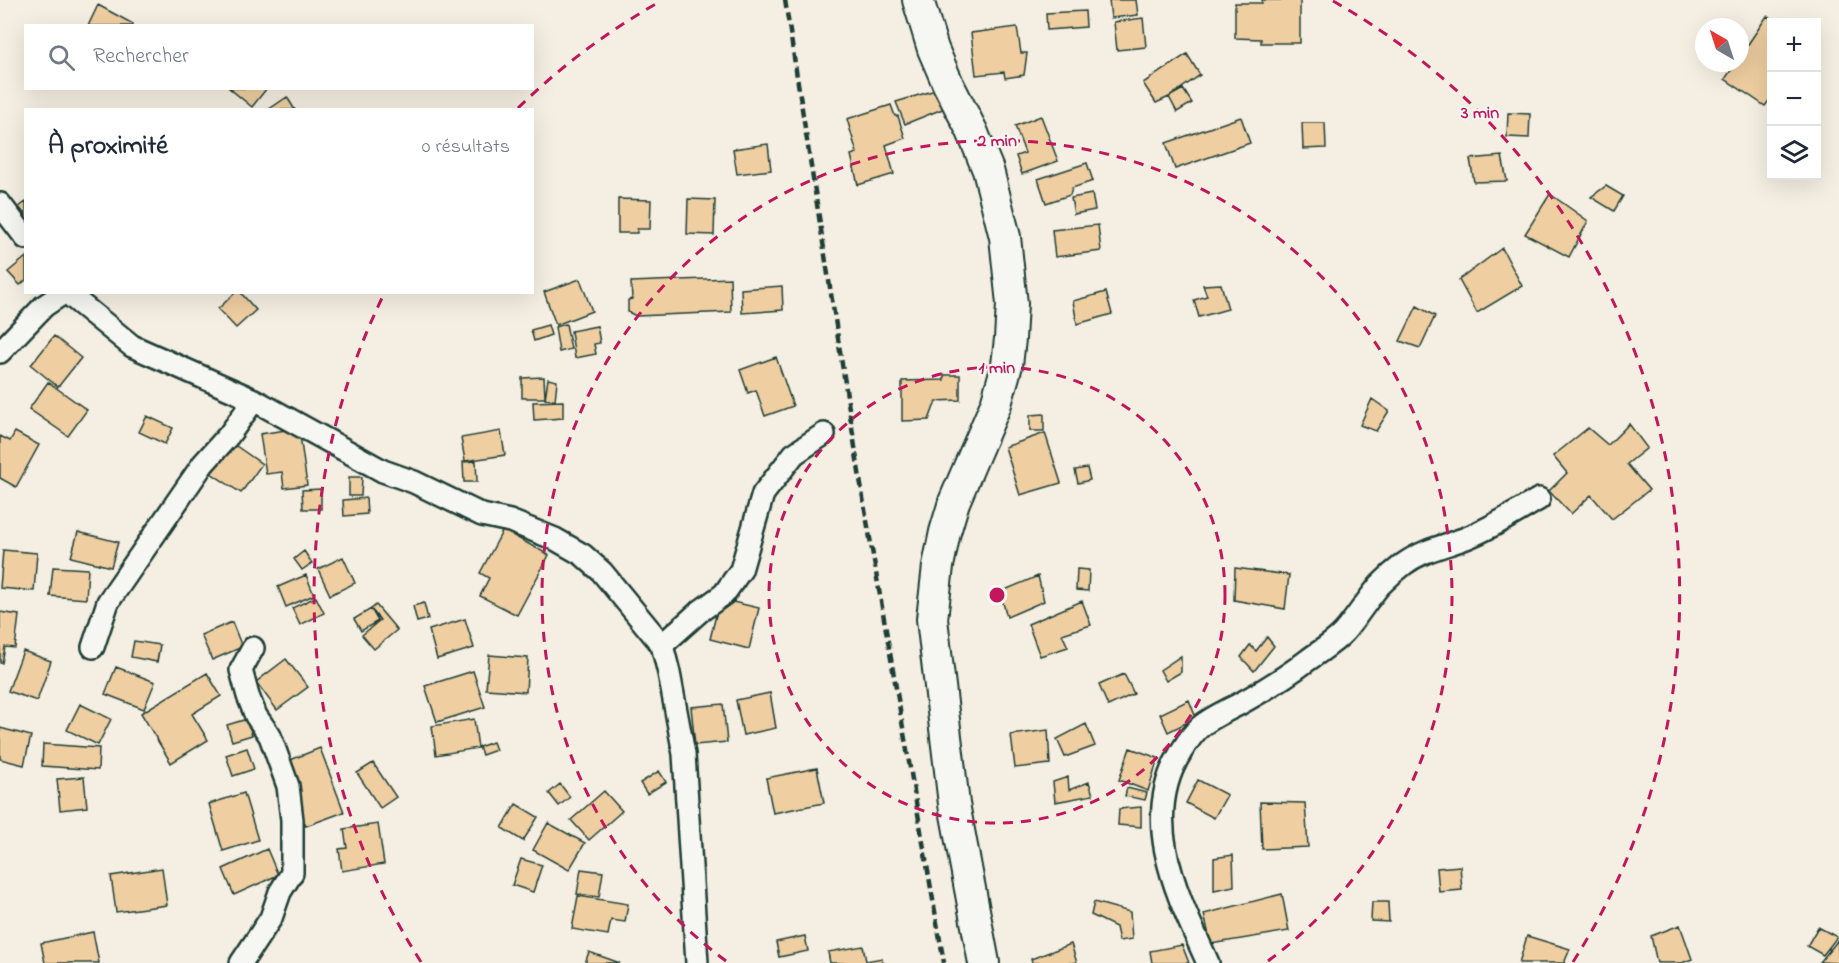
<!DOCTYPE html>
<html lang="fr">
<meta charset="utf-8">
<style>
body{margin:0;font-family:"Indie Flower",sans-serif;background:#f2f2f3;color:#1f2937}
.controls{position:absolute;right:18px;top:18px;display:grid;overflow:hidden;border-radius:0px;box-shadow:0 6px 24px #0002}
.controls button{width:54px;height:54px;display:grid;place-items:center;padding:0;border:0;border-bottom:2px solid #e0e1e3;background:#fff;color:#1f2937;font:30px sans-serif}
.compass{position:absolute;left:1695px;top:18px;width:54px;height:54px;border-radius:50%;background:#fff;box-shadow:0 6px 24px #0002;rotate:321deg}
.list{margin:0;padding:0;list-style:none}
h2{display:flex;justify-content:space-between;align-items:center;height:78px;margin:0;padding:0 24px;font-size:26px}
h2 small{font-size:20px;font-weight:400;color:#747a83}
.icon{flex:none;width:33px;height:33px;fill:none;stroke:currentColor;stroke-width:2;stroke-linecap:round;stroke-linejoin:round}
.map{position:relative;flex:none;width:1839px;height:963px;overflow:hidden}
.search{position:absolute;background:#fff;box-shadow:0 6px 24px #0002;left:24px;top:24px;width:510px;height:66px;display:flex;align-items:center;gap:15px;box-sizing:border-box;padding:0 21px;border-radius:0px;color:#747a83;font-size:22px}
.panel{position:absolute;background:#fff;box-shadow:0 6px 24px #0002;left:24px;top:108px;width:510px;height:186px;border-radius:0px}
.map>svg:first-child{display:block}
.building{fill:#efcea1;stroke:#1f3d34;stroke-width:1.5}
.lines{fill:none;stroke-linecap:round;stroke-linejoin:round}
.street-casing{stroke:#1f3d34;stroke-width:26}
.secondary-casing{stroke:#1f3d34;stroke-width:34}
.street{stroke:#f6f6f2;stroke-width:21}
.secondary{stroke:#f6f6f2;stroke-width:30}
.rail{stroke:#1f3d34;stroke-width:4.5;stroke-dasharray:9 4.5;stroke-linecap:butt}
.ring{fill:none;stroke:#c2185b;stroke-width:3;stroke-dasharray:10 8}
.centre{fill:#c2185b;stroke:#f6f6f2;stroke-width:3}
.ring-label{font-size:18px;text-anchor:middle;font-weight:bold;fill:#c2185b;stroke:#f6f6f2;stroke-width:4.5;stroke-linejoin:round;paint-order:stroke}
</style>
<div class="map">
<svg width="1839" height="963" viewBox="0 0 1839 963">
<rect width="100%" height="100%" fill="#f5eee2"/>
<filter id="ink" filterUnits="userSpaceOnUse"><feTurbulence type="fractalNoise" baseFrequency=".0167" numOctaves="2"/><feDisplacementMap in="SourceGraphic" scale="12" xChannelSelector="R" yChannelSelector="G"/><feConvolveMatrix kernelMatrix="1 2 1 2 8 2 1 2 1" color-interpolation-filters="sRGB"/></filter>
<g filter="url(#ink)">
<path class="building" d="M1109 0H1136L1138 15 1111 18Z
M1262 0H1300V43H1261V39L1235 38V3H1262Z
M98 5 133 24V26H88Z
M1085 11 1086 27 1047 30 1046 13Z
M1767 16 1777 22H1772V97L1765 106 1725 79 1736 63H1740V56Z
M1143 18 1146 47 1117 50 1114 22Z
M1017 27 1021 53H1027L1024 75 1005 78 1004 72 976 75 971 33Z
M1187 54 1200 75 1169 97 1156 103 1143 83Z
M229 88H267L252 107Z
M939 89 945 108 905 124 896 102Z
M1183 89 1192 103 1177 112 1169 97Z
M287 97 295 110H268Z
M891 105 895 116H898L905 138 886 145 894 174 858 185 851 155 857 153 847 119Z
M1508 113 1530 114 1529 138 1507 137Z
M1041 116 1058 161 1022 174 1016 156 1025 153 1015 126Z
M1241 117 1250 143 1175 169 1166 143Z
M1302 123H1325L1326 148 1303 149Z
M768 144 771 170 737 174 733 149Z
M1502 156 1507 181 1474 182 1470 159Z
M1087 163 1093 181 1072 188 1070 195 1046 203 1038 179Z
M1606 186 1623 196 1614 211 1591 197Z
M1092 194 1095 210 1074 214 1071 198Z
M1550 194 1588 221 1569 257 1525 234Z
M618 199 651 200 650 229H637V233H618Z
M688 199 715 200 714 235 687 234Z
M26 202V216L19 207Z
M1098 225 1101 251 1055 257 1052 230Z
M1502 248 1522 286 1477 313 1459 280Z
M26 257V280L20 285 8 272Z
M730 278 731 312 636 316 628 312V300L632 299 631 282Z
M580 279 592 311 556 325 544 292Z
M1221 284 1228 309 1199 317 1194 300 1207 296 1203 285Z
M782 286 783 310 742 313 741 289Z
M236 292H240L256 310 236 328 218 309Z
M1106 292 1112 314 1077 324 1073 301Z
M1417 306 1435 316 1420 348 1400 341Z
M566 324 571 349 559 352 555 327Z
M548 325 551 335 534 341 531 330Z
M597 326 600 343 594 344 596 354 575 358 571 331Z
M54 336 81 358 58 387 31 365Z
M776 357 793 406 765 416 756 390 748 393 740 370Z
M944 375H960V400L936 401 929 420 902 421V381L944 380Z
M544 377 545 398H522V378Z
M548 379 557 381 555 400 545 399Z
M48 382 87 410 68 436 29 409Z
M1372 399 1389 411 1376 431 1360 425Z
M563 401V418L534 420 533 402Z
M1044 414V431H1030V415Z
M147 416 173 428 165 444 139 432Z
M1629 424 1647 448 1627 464 1649 490 1612 519 1591 495 1571 514 1549 491 1567 473 1553 456 1588 428 1608 445Z
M299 428 307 485 284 488 282 472 266 474 260 434Z
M501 431 505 455 465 461 461 438Z
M15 432 39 445 16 487 0 478V436L10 441Z
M1045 433 1061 483 1020 495 1005 447Z
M226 439 262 464 241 493 205 469Z
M476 461 477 482H464L463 462Z
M1087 468 1090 480 1078 483 1075 470Z
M349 477H362L361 496H349Z
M321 489V509H303L302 490Z
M366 498 367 514 344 516 343 500Z
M503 530 549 555 517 615 480 596 489 578 480 573Z
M78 532 118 542 111 567 71 557Z
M3 550 37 553 34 591 0 588Z
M304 551 312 563 302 570 294 559Z
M343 557 355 583 330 595 318 569Z
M53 567 88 569 86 599 50 596Z
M1235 568 1289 575 1285 609 1234 600Z
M1077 569 1089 570 1088 591 1076 590Z
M306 575 314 595 286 607 278 587Z
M1038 576 1044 601 1007 617 1000 592Z
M316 597 324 613 300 625 292 608Z
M720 599 759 608 749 649 710 639Z
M1082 601 1091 625 1062 634 1068 647 1040 656 1028 624Z
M424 603 428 619 417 622 413 606Z
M376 605 397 630 374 649 362 635 380 620 371 609Z
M371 609 378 621 361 631 354 619Z
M0 612 19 615 15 648 5 647 2 663H0Z
M465 619 474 648 437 659 429 630Z
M232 622 242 647 212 660 201 635Z
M1267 637 1274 646 1254 671 1241 657 1250 645 1256 651Z
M134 641 160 645 157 662 131 657Z
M23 651 51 661 37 701 8 691Z
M489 655 528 658 526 692 486 689Z
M1181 656V672L1166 681 1160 670Z
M286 659 308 687 277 710 256 682Z
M116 667 155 682 144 709 105 694Z
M473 671 485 707 437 722 425 686Z
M207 673 221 696 192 714 208 740 171 763 141 713Z
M1124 674 1134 694 1108 706 1099 685Z
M770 693 776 728 743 735 736 700Z
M1189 700 1196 718 1168 732 1160 714Z
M80 704 111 719 98 745 67 730Z
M723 704 727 742 695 745 691 707Z
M247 719 252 735 232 741 227 725Z
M474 719 478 748 436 755 432 726Z
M1086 724 1095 746 1065 757 1057 739Z
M0 728 31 736 24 765 0 759Z
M1048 730 1050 764 1015 768 1011 735Z
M493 742 496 750 482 755 479 747Z
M43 744 99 748 98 770 42 766Z
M247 748 254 769 233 776 226 755Z
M320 748 344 812 306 826 283 763Z
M1130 748 1158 758 1148 791 1119 780Z
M373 763 396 797 380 808 357 773Z
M817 768 824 803 773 813 766 778Z
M659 771 666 782 647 794 640 783Z
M84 777 87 807 60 810 57 779Z
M1068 777 1069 790 1089 782 1093 795 1055 802 1053 782Z
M1198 780 1227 795 1214 818 1186 803Z
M560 784 570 797 559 806 549 793Z
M1127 788 1147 793 1145 800 1125 796Z
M604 791 622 811 589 840 571 820Z
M244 793 258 840 223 851 209 804Z
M1260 802 1305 803 1308 847 1262 849Z
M516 804 538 817 523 841 502 828Z
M1141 807V827L1118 825 1119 809Z
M548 823 585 843 569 870 533 850Z
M378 824 384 864 342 871 339 849 347 848 344 829Z
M267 849 278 875 234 895 223 869Z
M1233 855 1234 886 1214 890V858Z
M521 859 542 865 533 892 512 885Z
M1460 866 1462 890 1439 892 1437 868Z
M162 868 167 905 116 912 111 876Z
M581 869 603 872 599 897 577 894Z
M1282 894 1289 931 1211 944 1204 914Z
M578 896 628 904 625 922 611 920 608 935 572 929Z
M1094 902 1130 912 1132 939 1119 941 1116 927 1091 915Z
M1372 902H1388L1389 922 1371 921Z
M1680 925 1692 959 1682 963H1657L1651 936Z
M1818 927 1837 937 1823 955 1807 946Z
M93 932 99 963H45L41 943Z
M805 936 808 951 779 957 776 942Z
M1527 936 1570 949 1564 963H1519Z
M1838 940 1839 963 1820 962Z
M1071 944 1077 963H1032L1031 959Z
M1182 945 1189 963H1152L1150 951Z
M863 946 866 961 882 958 883 963H830L828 952Z
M589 952 620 963H585Z"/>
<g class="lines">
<defs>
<path id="street" d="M0 204 26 238
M66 292 132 346 254 400 383 471 414 482 482 515 510 521 555 539 583 555 602 572 662 645 669 673 684 754 697 963
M0 352 44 306 65 292
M662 645 699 612 724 594 741 570 763 494 794 454 824 434
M93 647 108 602 203 464 229 435 254 400
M241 963 271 918 280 892 292 873V820L288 786 270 736 256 716 248 696 241 670 253 648
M1208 963C1179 898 1138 821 1181 752 1186 744 1192 734 1200 727 1213 716 1229 710 1243 702 1266 689 1287 676 1308 660 1320 651 1334 643 1344 632 1357 617 1367 600 1380 585 1387 578 1396 570 1404 564 1423 550 1445 546 1466 538 1492 528 1515 513 1539 499"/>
<path id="secondary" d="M918 0 933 49 948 84 972 131 988 170 1005 237 1012 304 1010 339 1007 365 996 404 954 502 945 532 938 566 932 619 954 804 984 963"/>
</defs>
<use href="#street" class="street-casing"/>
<use href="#secondary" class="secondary-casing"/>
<use href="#street" class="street"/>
<use href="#secondary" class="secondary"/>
<path class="rail" d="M785 0 863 498 944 963"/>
</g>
</g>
<g class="ring">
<circle cx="997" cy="595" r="228"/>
<path d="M726 961A455 455 0 1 1 1268 961"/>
<path d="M421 962A683 683 0 0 1 383 296M518 108A683 683 0 0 1 661 1M1333 1A683 683 0 0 1 1573 962"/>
</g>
<circle cx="997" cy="595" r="9" class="centre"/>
<g class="ring-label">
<text x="1480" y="118">3 min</text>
<text x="997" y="146">2 min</text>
<text x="997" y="373">1 min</text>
</g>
</svg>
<div class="controls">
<button>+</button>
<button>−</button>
<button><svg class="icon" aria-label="layers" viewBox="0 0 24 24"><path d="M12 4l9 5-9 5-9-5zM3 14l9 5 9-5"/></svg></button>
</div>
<svg class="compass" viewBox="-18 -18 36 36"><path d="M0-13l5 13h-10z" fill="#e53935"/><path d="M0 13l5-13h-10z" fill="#747a83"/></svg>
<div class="search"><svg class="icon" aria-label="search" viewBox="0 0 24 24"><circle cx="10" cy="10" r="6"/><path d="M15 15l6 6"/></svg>Rechercher</div>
<section class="panel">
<h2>À proximité<small>0 résultats</small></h2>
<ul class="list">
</ul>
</section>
</div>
